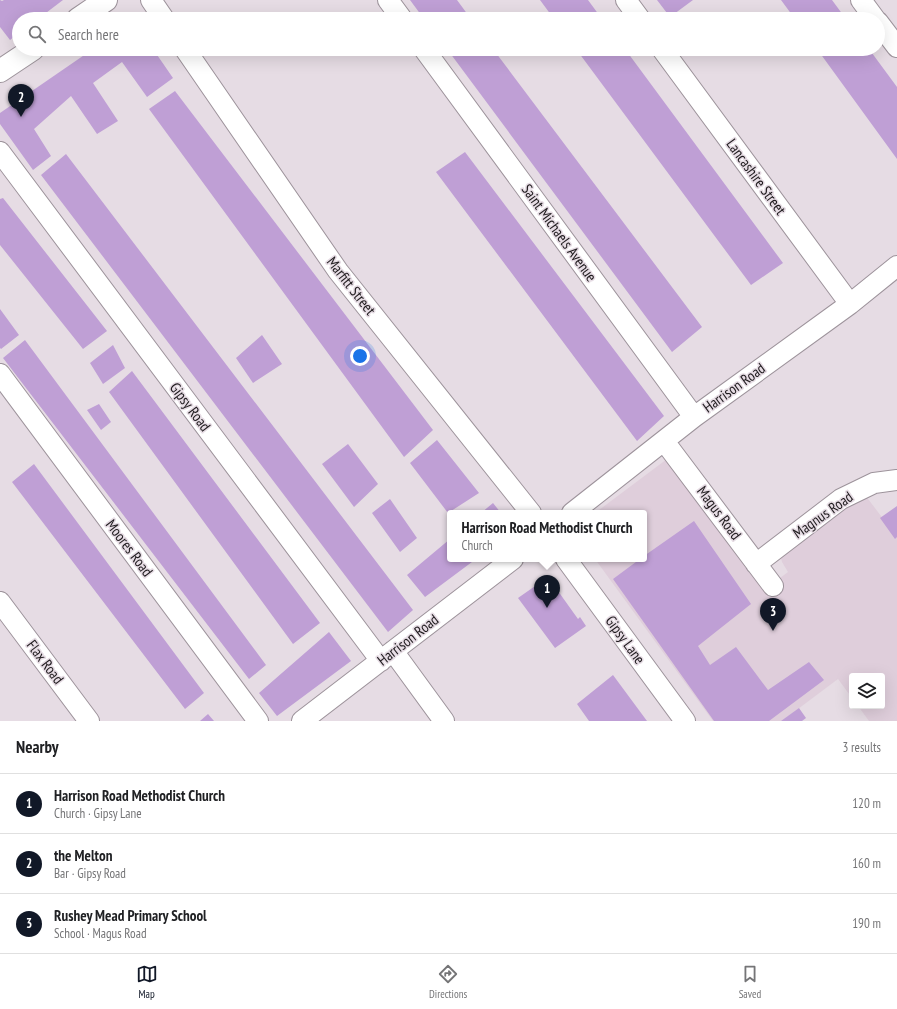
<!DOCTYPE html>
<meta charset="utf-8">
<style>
body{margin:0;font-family:"PT Sans Narrow",sans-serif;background:#f2f2f2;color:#202124}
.controls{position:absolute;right:12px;bottom:12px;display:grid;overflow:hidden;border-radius:4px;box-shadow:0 4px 16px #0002}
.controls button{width:36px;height:36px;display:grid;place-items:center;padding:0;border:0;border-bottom:1px solid #e0e0e0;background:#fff;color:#202124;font:20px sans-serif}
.you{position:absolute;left:360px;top:356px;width:14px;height:14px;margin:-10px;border:3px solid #fff;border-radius:50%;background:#1a73e8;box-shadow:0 0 0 6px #1a73e833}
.badge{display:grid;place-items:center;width:26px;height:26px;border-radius:50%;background:#111827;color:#fff;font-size:13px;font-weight:700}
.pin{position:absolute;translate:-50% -33px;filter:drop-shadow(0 1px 2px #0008)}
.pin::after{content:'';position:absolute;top:21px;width:14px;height:12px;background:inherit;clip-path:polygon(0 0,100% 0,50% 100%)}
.popup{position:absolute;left:447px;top:510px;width:200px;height:52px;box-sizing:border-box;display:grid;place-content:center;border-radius:4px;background:#fff;filter:drop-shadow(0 1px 3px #0005);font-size:13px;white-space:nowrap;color:#757577}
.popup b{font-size:15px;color:#202124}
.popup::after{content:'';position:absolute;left:50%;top:100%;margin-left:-8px;border:8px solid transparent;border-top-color:#fff}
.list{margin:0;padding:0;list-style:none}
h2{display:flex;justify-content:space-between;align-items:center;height:52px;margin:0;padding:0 16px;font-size:17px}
h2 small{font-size:13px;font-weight:400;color:#757577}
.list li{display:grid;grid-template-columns:26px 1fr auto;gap:12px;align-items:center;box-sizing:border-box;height:60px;padding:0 16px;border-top:1px solid #e0e0e0}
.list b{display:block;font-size:15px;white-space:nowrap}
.list p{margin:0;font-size:13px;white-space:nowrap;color:#757577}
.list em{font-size:13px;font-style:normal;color:#757577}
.icon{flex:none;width:22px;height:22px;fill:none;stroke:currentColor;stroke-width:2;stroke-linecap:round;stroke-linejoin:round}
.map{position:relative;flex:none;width:897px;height:721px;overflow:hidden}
.search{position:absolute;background:#fff;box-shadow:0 4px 16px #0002;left:12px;right:12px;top:12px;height:44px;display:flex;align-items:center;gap:10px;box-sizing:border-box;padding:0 14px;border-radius:22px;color:#757577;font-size:15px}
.sheet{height:232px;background:#fff}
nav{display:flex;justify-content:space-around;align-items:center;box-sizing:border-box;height:56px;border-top:1px solid #e0e0e0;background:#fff;font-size:11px;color:#757577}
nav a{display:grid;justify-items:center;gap:2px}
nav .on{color:#111827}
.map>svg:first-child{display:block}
.built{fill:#dfcedb}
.building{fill:#bf9fd5}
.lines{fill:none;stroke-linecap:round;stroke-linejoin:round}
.minor-casing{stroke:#9d939b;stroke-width:22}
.major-casing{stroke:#9d939b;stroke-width:24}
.minor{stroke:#fff;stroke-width:20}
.major{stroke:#fff;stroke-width:22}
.labels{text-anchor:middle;stroke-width:3;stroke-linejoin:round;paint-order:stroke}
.street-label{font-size:15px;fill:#1f1b1e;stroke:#e6dce4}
</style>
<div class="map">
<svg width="897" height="721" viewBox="0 0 897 721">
<rect width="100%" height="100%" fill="#e6dce4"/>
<path class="built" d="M671 456 768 587 788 572 782 562 781 558 783 554 862 491 897 537V721H869L858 706H882V676H852V698L838 679 782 721H713L595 559H644V513H595Z"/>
<path class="building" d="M0 0 2 1 4 0H63L38 19H19V33L10 40 0 27Z
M410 0H457L471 19H424Z
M540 0H588L602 19H554Z
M657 0H693L670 17Z
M781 0H832L846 19H795Z
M93 49H153L173 78 147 97 122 62 93 83 118 121 97 134 71 96 34 129 51 156 33 170 0 124V113Z
M447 49H493L702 327 672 352Z
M576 49H625L783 263 751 285Z
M817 49H869L897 87V159Z
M175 91 433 430 404 457 149 109Z
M465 152 664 416 637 441 436 172Z
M66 154 413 610 388 632 41 175Z
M3 198 107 331 83 349 0 245V199Z
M0 309 19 335 1 349 0 348Z
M262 335 282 364 253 383 236 358Z
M25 340 266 665 249 679 3 358Z
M113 345 125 368 103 384 90 363Z
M132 371 320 623 293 644 109 392Z
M99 404 111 422 101 430 87 410Z
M437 440 479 493 448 513 410 463Z
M348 444 378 484 354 507 322 464Z
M34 464 204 693 185 709 12 482Z
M390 499 417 538 400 552 372 513Z
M493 503 501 513H481Z
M897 506V537L895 539 880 518Z
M694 521 751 604 698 646 710 665 736 647 768 690 809 662 824 680 769 721H714L613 579 640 559H644V556Z
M450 539V559H476L425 597 407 575Z
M548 577 578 619 580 617 586 626 555 648 518 598Z
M329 632 351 661 277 716 259 693Z
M613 675 647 721H589L577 704Z
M799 708 806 718 802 721H781Z
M208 714 214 721H200Z"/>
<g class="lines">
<defs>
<path id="minor" d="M151 0 164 19
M388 0 402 19
M626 0 640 19
M861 0 875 19
M878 22 897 47
M185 49 338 271 531 513
M424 49 694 417
M662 49 850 304
M0 152 381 661
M0 374 258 721
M664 441 773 586
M572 513 694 417 850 304 897 266
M566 559 685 721
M756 564 841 499 874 483 897 480
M0 602 89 721
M393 651 444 721
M302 721 513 559"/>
<path id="major" d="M78 19 106 0
M0 71 33 49"/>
</defs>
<use href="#minor" class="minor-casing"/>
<use href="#major" class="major-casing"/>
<use href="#minor" class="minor"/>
<use href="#major" class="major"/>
</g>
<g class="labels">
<g class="street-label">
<text transform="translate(756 177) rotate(54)" y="5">Lancashire Street</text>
<text transform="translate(559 233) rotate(54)" y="5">Saint Michaels Avenue</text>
<text transform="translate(351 286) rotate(52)" y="5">Marfitt Street</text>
<text transform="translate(734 388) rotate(-36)" y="5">Harrison Road</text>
<text transform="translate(190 407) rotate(53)" y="5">Gipsy Road</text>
<text transform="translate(719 513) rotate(53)" y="5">Magus Road</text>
<text transform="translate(823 515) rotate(-35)" y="5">Magnus Road</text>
<text transform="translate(129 548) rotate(53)" y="5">Moores Road</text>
<text transform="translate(408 640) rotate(-38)" y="5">Harrison Road</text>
<text transform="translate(625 640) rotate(54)" y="5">Gipsy Lane</text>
<text transform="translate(45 662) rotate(53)" y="5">Flax Road</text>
</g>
</g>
</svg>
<div class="controls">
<button><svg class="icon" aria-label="layers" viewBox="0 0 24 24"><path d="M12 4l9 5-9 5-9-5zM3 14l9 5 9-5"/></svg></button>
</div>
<div class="you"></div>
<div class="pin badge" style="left:547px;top:608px">1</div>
<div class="popup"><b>Harrison Road Methodist Church</b>Church</div>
<div class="pin badge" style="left:21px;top:117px">2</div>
<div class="pin badge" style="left:773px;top:631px">3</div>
<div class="search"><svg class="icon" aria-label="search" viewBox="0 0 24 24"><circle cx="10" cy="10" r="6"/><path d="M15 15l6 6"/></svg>Search here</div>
</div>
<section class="sheet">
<h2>Nearby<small>3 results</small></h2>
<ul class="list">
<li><span class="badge">1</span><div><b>Harrison Road Methodist Church</b><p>Church · Gipsy Lane</p></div><em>120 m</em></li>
<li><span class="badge">2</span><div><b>the Melton</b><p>Bar · Gipsy Road</p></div><em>160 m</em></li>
<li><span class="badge">3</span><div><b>Rushey Mead Primary School</b><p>School · Magus Road</p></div><em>190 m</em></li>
</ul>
</section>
<nav>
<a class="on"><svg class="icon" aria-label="map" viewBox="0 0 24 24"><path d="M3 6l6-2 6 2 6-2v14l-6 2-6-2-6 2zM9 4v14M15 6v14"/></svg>Map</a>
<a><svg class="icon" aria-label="directions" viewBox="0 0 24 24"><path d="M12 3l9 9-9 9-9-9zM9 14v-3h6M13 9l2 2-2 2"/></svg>Directions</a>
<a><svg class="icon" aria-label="saved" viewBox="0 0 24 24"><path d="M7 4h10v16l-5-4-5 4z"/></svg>Saved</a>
</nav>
